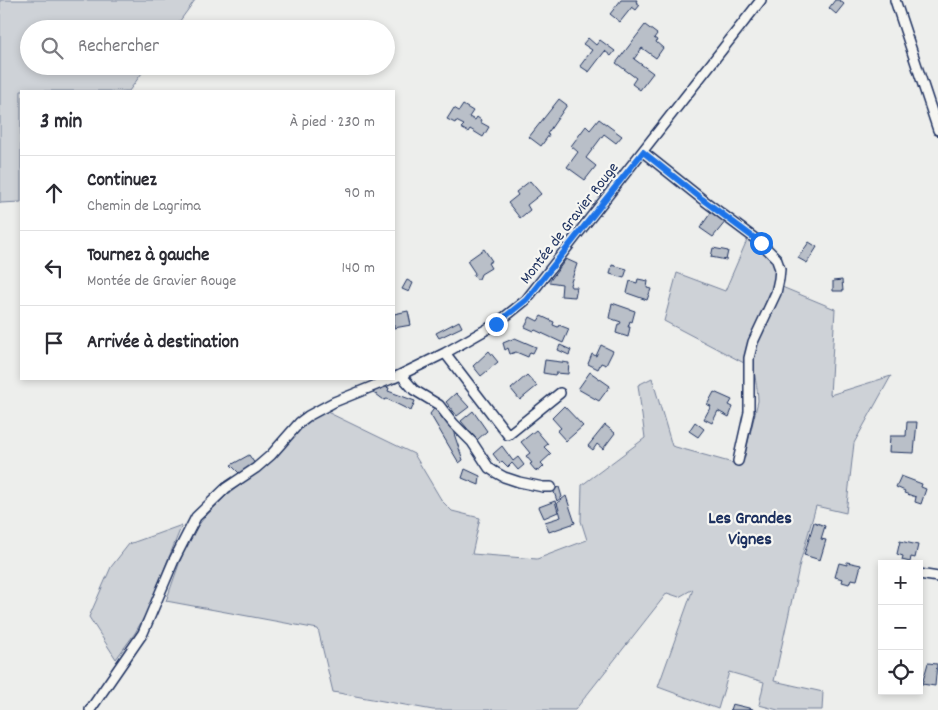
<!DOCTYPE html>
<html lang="fr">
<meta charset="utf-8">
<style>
body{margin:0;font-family:Dekko,sans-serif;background:#f2f2f3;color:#2b2b33}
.controls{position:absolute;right:15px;bottom:15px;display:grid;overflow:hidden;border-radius:0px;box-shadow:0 2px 8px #0003}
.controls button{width:45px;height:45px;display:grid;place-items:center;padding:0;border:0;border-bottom:1px solid #e1e1e2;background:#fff;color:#2b2b33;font:25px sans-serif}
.stop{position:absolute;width:15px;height:15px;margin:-11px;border:4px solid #1a73e8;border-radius:50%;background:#fff}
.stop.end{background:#1a73e8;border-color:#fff;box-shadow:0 1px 5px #0008}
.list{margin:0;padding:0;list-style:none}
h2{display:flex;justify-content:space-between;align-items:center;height:65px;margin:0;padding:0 20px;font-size:21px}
h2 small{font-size:16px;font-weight:400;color:#7c7c81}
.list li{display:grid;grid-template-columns:32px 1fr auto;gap:15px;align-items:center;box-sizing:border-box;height:75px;padding:0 20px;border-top:1px solid #e1e1e2}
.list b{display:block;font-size:19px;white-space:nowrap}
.list p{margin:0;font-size:16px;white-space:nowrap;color:#7c7c81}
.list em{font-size:16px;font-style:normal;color:#7c7c81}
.icon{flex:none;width:28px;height:28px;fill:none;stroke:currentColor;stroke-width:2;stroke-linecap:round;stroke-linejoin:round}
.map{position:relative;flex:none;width:938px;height:710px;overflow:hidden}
.search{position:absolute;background:#fff;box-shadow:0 2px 8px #0003;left:20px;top:20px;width:375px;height:55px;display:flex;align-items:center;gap:12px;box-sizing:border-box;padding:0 18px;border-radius:28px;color:#7c7c81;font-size:19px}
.panel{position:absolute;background:#fff;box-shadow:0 2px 8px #0003;left:20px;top:90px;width:375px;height:290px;border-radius:0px}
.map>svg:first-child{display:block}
.green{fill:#ced2d7;stroke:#74809a}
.building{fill:#b9bfc8;stroke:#1b2f5e}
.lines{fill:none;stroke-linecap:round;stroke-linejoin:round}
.street-casing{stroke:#1b2f5e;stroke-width:12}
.street{stroke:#f6f6f2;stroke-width:9}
.route{stroke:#1a73e8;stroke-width:6}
.labels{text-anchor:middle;stroke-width:4.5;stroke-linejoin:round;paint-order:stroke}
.street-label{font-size:16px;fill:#1b2f5e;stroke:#f6f6f2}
.neighbourhood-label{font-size:18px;font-weight:bold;fill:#1b2f5e;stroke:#f6f6f2}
</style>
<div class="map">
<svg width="938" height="710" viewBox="0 0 938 710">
<rect width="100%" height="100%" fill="#edeeec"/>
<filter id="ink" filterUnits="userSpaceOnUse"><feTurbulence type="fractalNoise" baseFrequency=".02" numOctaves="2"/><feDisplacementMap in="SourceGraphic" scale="10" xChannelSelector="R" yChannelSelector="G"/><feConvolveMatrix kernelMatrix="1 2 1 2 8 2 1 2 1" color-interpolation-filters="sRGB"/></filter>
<g filter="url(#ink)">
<path class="green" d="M0 0H195L174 29H29V66H147L129 91H21V202L0 203Z
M747 240 771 257 777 274 748 347 744 363 664 321 677 273 725 291Z
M782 287 835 309 830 395 891 376 854 443 846 513 816 506 800 563 774 681 823 692 822 710H778L759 705 764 682 729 672 718 709 658 687 693 589 679 597 667 593 575 710H433L333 692 318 629 166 601 184 550 194 531 204 518 227 495 244 482 321 409 414 454 442 501 452 511 480 518 472 554 537 559 587 540 581 521 582 485 645 438 638 385 652 378 672 446 733 463 744 459 758 401C758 387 753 374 754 359 756 337 773 309 782 287Z
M182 525 146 614 135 633 116 659 89 617 111 567 129 544Z"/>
<path class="building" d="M621 0H637L636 2 640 5 636 10 632 7 620 22 610 14Z
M835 0H839L844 4 836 14 829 8Z
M645 25 657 34 654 38 657 40 656 42 663 48 656 58 642 48 634 59 653 73 640 90 632 84 636 78 616 63Z
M588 38 596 45 600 40 615 51 611 56 605 51 589 72 580 66 592 50 583 44Z
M559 99 567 105 547 134 549 135 541 146 529 137Z
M463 105 473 111 469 117 475 120 477 117 481 120 480 122 489 127 483 137 470 129 468 132 461 128 464 125 456 121 455 123 447 119 454 108 459 111Z
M599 119 622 136 616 143 604 134 586 158 596 166 585 180 567 167 578 152 571 146 586 126 590 130Z
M530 181 541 194 527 205 530 210 520 218 508 203 518 195 516 192Z
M712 211 726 221 713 237 700 228Z
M809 242 817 247 807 263 798 258Z
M713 248 728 251 726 260 711 257Z
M484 249 492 261 488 263 491 268 481 274 479 279H476L473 276 475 273 467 261Z
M566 259 577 264 570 285 571 287H577L575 297 561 296 562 284 549 282Z
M612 265 627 269 624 278 610 274Z
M638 279 648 281 647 288 651 289 647 300 627 293 630 281 637 283Z
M407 280 413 283 409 292 402 289Z
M842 280 843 291H833V281Z
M612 303 635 311 632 322 630 321 628 327H630L628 337 616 333 618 324H620L621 322 609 318Z
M408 311 411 325 394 328V314Z
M541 316 554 322 553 325 558 327 559 325 569 329 563 343 535 330 534 331 525 327 530 317 538 321Z
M459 321 462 327 439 338 436 333Z
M515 338 536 347 533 353 530 352 528 357 516 352 510 354 508 348 505 350 503 343Z
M560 345 571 350 569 355 558 350Z
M601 345 613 351 606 365 601 363 598 369 588 364 592 354 596 356Z
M489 351 498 362 481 376 473 366Z
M545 360 569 363 568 374 556 373 555 375 543 373Z
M590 372 610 386 599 401 578 389Z
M527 375 537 386 520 400 511 389Z
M383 386 389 388 388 391 415 401 411 411 387 399 384 400 372 391Z
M714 392 732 400 729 405 733 407 729 417 718 411 712 423 704 419 711 406 707 405Z
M456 393 469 407 457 416 446 402Z
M436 406 451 425 463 460 459 463 430 414Z
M564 406 583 426 566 441 557 431 561 428 552 418Z
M473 411 487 431 477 440 461 421Z
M695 422 704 429 698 437 689 431Z
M907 422H917L914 453 889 452 890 436H906Z
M605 425 615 433 603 449 597 444 593 450 588 446Z
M536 430 548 444 544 447 551 454 541 463 544 466 539 471 535 470 530 464 532 463 526 456 530 453 521 442Z
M502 446 513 461 518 457 524 465 518 470 512 463 508 467 502 461 500 463 493 454Z
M249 455 255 464 240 474 231 465Z
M465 469 480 476 479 485 462 478Z
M901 476 922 484 921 487 926 489 921 504 915 502 916 497 904 493 905 491 896 487Z
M559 487 562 497 557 501 553 489Z
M566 496 575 523 549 532 545 522 561 517 557 503Z
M555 501 558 512 544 518 539 507Z
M814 522 825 526 821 539 826 540 820 560 804 555Z
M900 541 918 545 915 558 911 557 910 562 902 560 903 556 897 554Z
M847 562 861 565 857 580 851 579 849 584 842 582 843 579 835 577 839 563 847 565Z
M928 663 937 664 935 686 922 684Z
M732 704 753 709V710H730Z"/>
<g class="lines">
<defs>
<path id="street" d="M895 0 938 130
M643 152 702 199 761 243 776 258 780 269 779 279 776 293 753 342 749 358V412L738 461
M445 353 508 435 560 393
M401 375 414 390 439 405 453 423 472 442 489 468 495 472 504 477 519 482 543 487H551
M394 378 445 353 496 324 526 300 761 0
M919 574 938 577
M90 710 143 633 174 560 196 517 226 488 256 468 271 455 300 422 308 416 334 402 391 379"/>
</defs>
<use href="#street" class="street-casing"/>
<use href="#street" class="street"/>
</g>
</g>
<g class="lines" filter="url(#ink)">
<path class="route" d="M496 324 526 300 643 152 702 199 761 243"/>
</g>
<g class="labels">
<g class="street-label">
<text transform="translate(568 222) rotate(-52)" y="6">Montée de Gravier Rouge</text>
</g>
<g class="neighbourhood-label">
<text x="750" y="523">Les Grandes<tspan x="750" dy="21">Vignes</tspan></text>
</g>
</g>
</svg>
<div class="controls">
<button>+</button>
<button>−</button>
<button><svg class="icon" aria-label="locate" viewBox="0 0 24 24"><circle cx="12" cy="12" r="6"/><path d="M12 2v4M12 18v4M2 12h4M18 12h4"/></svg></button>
</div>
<div class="stop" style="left:761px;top:243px"></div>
<div class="stop end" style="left:496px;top:324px"></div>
<div class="search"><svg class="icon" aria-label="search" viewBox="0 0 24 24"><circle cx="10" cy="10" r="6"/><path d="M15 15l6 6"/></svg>Rechercher</div>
<section class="panel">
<h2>3 min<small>À pied · 230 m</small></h2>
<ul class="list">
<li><svg class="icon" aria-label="ahead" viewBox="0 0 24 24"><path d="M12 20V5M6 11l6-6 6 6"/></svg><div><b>Continuez</b><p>Chemin de Lagrima</p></div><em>90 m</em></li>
<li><svg class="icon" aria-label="left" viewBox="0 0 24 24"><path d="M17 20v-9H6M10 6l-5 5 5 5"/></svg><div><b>Tournez à gauche</b><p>Montée de Gravier Rouge</p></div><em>140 m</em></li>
<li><svg class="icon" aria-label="arrive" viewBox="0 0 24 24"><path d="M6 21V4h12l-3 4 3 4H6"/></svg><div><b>Arrivée à destination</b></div></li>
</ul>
</section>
</div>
